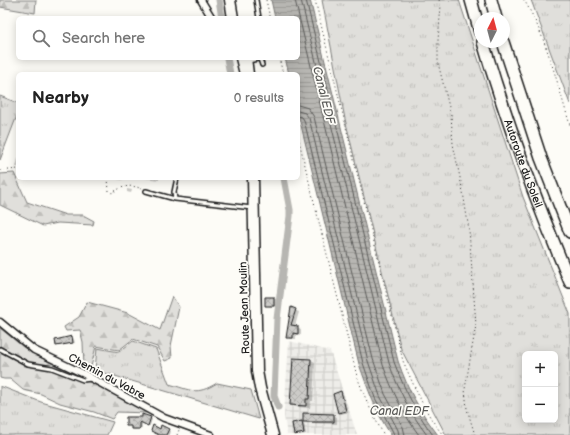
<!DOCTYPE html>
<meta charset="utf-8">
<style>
body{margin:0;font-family:"Balsamiq Sans",sans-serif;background:#f6f6f6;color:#222}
.controls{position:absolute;right:12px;bottom:12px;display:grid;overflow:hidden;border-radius:6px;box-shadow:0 2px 10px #0003}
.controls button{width:36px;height:36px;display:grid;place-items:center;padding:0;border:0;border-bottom:1px solid #e0e0e0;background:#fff;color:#222;font:20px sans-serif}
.compass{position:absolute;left:474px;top:12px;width:36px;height:36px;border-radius:50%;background:#fff;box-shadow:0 2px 10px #0003;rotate:6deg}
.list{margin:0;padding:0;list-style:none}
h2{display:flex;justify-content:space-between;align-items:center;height:52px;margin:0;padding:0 16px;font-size:17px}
h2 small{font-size:13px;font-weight:400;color:#767676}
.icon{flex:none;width:22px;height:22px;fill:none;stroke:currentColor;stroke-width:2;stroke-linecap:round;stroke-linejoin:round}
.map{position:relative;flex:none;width:570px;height:435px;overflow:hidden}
.search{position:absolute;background:#fff;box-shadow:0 2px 10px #0003;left:16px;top:16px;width:284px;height:44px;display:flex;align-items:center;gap:10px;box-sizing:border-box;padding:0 14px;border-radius:6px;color:#767676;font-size:15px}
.panel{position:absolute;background:#fff;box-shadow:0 2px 10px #0003;left:16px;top:72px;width:284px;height:108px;border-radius:6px}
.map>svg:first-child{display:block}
.industrial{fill:url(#industrial-grid)}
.grass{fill:url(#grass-tufts);stroke:#7e7e7c;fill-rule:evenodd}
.forest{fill:url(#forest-firs);stroke:#7e7e7c}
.water{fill:url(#water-rules);stroke:#797876}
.shadow{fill:#0003}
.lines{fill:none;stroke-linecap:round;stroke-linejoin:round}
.shore{stroke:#5a5a58;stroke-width:1}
.canal{stroke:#b7b6b2;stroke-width:7}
.building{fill:url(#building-cross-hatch);stroke:#1c1c1c}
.lane-casing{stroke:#1c1c1c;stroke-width:6}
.street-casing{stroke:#1c1c1c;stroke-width:9}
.primary-casing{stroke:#1c1c1c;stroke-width:13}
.highway-casing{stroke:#1c1c1c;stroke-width:14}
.path{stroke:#1c1c1c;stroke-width:1;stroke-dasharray:1 3;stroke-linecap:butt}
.lane{stroke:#fdfcf7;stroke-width:3}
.street{stroke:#fdfcf7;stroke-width:6}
.primary{stroke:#fdfcf7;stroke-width:10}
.highway{stroke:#fdfcf7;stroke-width:11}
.labels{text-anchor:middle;stroke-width:3.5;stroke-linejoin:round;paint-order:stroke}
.street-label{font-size:11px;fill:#1c1c1c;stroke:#fdfcf7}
.water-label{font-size:12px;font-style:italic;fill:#5a5a58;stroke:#fdfcf7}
</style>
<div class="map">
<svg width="570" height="435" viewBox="0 0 570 435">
<defs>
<pattern id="industrial-grid" width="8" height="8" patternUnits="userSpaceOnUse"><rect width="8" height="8" fill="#eeede9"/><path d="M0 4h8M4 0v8" fill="none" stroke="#cccbc7"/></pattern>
<pattern id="grass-tufts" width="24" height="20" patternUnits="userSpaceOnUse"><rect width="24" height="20" fill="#e0dfdb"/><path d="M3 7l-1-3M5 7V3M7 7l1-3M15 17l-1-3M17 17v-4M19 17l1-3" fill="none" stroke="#c0bfbb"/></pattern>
<pattern id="forest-firs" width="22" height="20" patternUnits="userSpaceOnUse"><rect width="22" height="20" fill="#e0dfdb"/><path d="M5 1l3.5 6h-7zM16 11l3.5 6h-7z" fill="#c0bfbb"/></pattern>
<pattern id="water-rules" width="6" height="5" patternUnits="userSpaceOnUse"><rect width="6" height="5" fill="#b7b6b2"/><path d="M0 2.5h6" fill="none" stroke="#9d9c98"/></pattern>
<pattern id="building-cross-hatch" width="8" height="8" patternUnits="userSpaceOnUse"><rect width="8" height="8" fill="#cccbc8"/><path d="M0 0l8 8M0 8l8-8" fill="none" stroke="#afaeab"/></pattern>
</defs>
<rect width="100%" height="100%" fill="#fdfcf7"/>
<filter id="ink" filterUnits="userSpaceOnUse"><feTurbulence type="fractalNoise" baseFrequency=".025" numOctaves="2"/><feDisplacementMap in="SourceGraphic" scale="8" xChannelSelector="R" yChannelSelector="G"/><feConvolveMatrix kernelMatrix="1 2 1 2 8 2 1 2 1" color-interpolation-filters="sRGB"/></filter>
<g filter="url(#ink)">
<path class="industrial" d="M289 341 330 351 357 435H287L284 416Z"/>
<path class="grass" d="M322 0H459L523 197 570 314V435H446L401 349 345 119ZM525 354H555V420H525Z
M531 0H570V104Z
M0 96 18 103V113L0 160Z
M133 341 156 349 169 384C191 390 196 396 217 383L251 390 259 419 95 370 97 348 119 352Z
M0 386 41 402 113 422 107 435H0Z"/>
<path class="forest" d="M0 0H36L35 13 0 7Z
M14 173 27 202 66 215H83L94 221 93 225 58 223 43 226 0 205V174Z
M172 296 179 307 171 346 172 358 165 361 157 347 133 339 119 350 96 346 90 371 84 368 83 342 80 330 66 331 64 327 79 317 87 302 128 313 160 330Z
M0 328 23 347 38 356 74 375 106 390 149 413 117 412 112 419 94 412 60 403 41 394 23 390 10 379H4L0 378Z"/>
<path class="water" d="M271 0H310L398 361C408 390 419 410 438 435H391C376 413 368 389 359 364L298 113V74H289L285 58H298V18H275Z"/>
<path class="shadow" d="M18 158V167H16Z
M112 178H123L122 180Z
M145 178H159V180Z
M127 189 132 190 131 193 127 192Z
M266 298 276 299V307L266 306Z
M292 309 299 312 295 326 301 329V335L296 334V339H290L287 337Z
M72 337 74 339 75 343 59 346 57 345Z
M311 360 315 362 313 401H311L310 408 296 407 291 405Z
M341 392 343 394 348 412 341 414 338 412Z
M333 415 337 417V424L307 423 304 421Z
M150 418 152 419 150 426 142 422V429L134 430 132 428V426L127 425Z
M302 422 304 423 306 434 296 435 295 434Z
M162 427 170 431 169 435H161L160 430Z"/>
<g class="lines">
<path class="shore" d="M295 0 383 365C392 390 403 414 419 435
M301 0 389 363C398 389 410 413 427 435
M306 0 394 362C404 389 416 412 433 435
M298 105 308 108 314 117 373 359 385 394 403 427 405 435
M298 111 305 113 309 118 368 361 380 396 398 430 399 435
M298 116 302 117 304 120 363 363 375 398 393 432 394 435"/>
<path class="canal" d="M219 0 222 18
M227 58 230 74
M278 407 274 396 277 319 290 216V210L284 178"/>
</g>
<path class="building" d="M265 297H274V306H265Z
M291 307 296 309 291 325 298 326V334L293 333V338H286Z
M72 336 73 343 56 346 55 340Z
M293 358 311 359 309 399H306V406L290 405Z
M341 391 346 411 338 413 333 394Z
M303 413 334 414V422H303Z
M142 414 151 417 148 426 140 422V429H131V426H126V417H142Z
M302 421 304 433 294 435 292 423Z
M153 425 160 429 161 425 169 429 166 435H159L151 431Z"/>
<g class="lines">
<defs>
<path id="lane" d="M256 0 259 18
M260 59 262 65
M248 61 264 58
M146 191 175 199 252 208
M175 199 174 192 177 178
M0 349 28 364 52 368 83 380 91 379"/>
<path id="street" d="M201 0 212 18
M248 58 250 74
M0 322 34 350 84 374 164 418 211 435"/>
<path id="primary" d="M230 0 233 18
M241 58 245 74
M253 178 257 371 260 388 273 435"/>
<g id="highway">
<path d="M471 0 480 32"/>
<path d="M491 0 496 18"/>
<path id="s1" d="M483 42C507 123 537 204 570 282"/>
<path d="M503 42 541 158 570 232"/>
</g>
</defs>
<use href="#lane" class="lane-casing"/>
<use href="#street" class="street-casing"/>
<use href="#primary" class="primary-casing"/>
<use href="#highway" class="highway-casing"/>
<path class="path" d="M266 0 270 18
M315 0 403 361C415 388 425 413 443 435
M439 0 441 6 438 40V63L451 115 453 144 463 192 469 230 476 325 465 389 467 409 475 435
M524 0C547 38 557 83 570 125
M279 58 283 74
M298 137 357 376C364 396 373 416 384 435
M0 171 18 169
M108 178 109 191 112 193C122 186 131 184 142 189
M177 435 179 430"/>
<use href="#lane" class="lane"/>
<use href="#street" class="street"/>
<use href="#primary" class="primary"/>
<use href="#highway" class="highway"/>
</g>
</g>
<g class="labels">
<g class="street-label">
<text dy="4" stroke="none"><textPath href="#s1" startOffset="128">Autoroute du Soleil</textPath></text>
<text transform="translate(244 308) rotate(-92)" y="4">Route Jean Moulin</text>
<text transform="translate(107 376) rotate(28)" y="4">Chemin du Vabre</text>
</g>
<g class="water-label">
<text transform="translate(324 95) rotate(76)" y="4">Canal EDF</text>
<text x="399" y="415">Canal EDF</text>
</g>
</g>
</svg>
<div class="controls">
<button>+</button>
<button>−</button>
</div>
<svg class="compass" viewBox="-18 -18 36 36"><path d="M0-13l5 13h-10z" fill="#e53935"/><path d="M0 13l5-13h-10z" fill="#767676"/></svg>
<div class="search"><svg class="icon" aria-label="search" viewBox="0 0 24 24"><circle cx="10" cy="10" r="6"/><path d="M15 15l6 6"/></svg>Search here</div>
<section class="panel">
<h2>Nearby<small>0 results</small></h2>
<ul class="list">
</ul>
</section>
</div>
